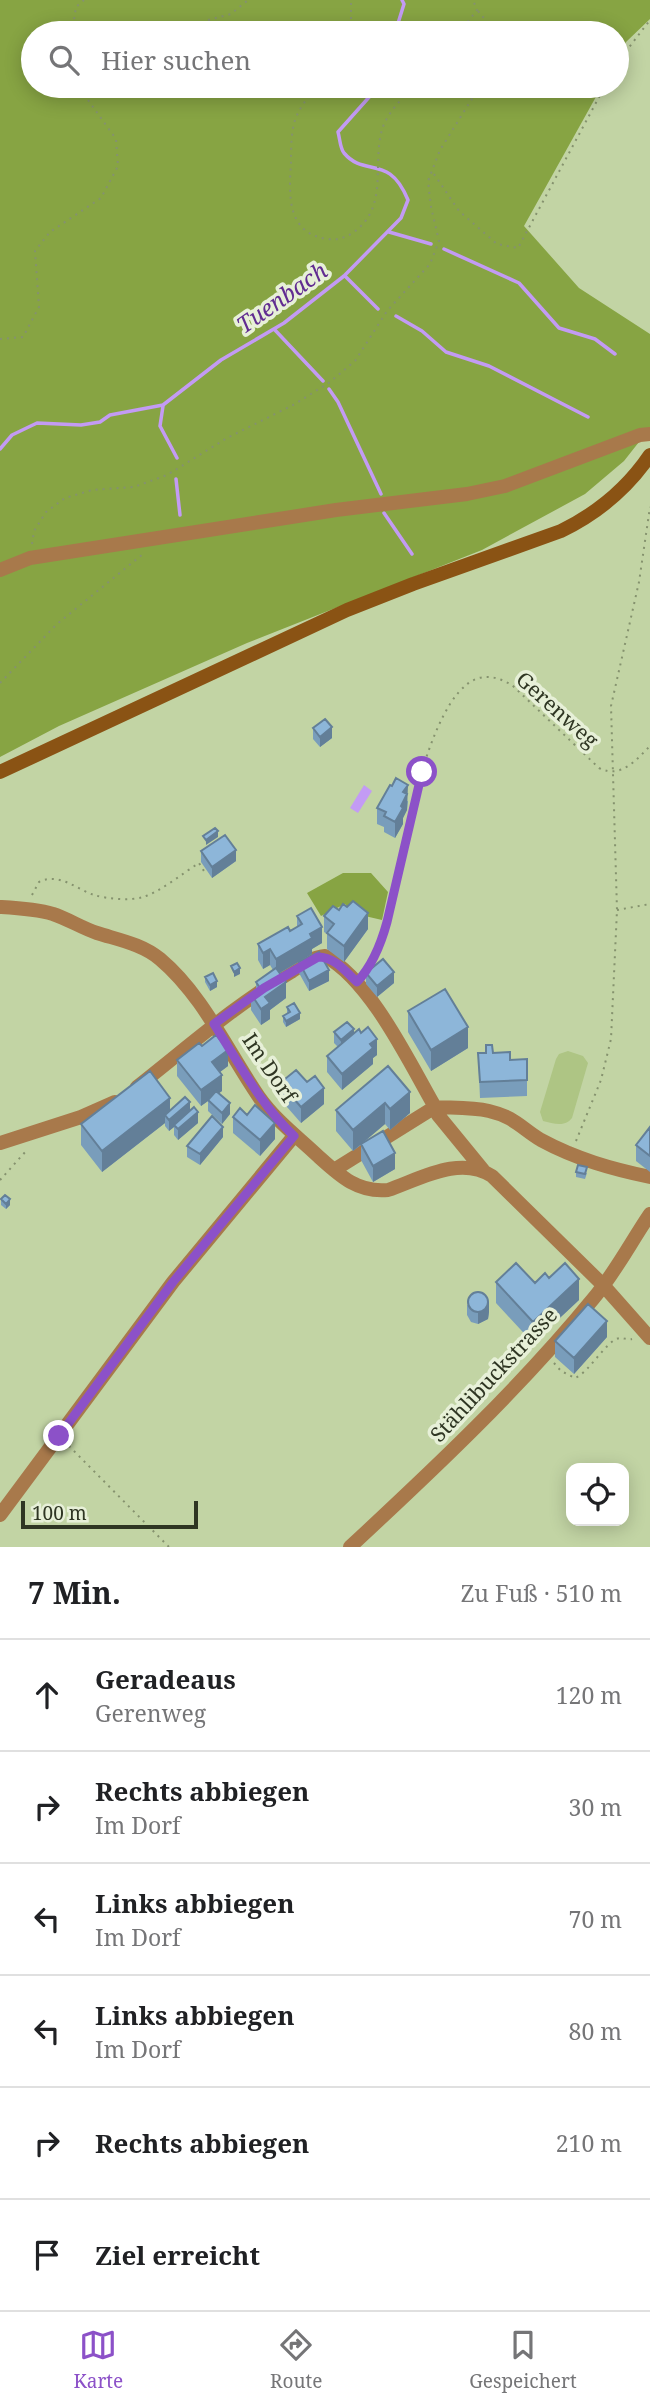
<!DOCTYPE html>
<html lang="de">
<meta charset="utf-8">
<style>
body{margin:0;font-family:"Noto Serif",serif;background:#f6f6f6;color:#202124}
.controls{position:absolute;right:21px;bottom:21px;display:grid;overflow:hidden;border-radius:14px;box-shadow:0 4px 18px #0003}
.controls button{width:63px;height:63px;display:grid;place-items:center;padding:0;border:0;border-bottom:2px solid #e0e0e0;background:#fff;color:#202124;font:35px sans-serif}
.scale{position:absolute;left:21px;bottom:18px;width:177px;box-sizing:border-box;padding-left:7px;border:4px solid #2f3623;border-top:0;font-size:19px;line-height:24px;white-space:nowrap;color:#2f3623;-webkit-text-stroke:5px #e7f0d8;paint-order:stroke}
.stop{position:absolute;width:21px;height:21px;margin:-16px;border:5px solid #8c51c8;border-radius:50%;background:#fff}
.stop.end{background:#8c51c8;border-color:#fff;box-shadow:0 2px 7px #0008}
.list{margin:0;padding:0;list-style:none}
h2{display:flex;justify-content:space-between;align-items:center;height:91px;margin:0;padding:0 28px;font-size:30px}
h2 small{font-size:23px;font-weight:400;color:#757577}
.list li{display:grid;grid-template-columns:46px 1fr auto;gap:21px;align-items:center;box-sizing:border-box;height:112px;padding:0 28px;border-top:2px solid #e0e0e0}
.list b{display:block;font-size:26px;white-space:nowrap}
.list p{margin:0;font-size:23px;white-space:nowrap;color:#757577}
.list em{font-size:23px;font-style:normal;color:#757577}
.icon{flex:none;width:38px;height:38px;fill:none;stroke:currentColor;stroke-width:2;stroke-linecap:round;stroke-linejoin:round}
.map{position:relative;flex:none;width:650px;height:1547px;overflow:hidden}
.search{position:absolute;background:#fff;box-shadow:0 4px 18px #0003;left:21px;right:21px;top:21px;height:77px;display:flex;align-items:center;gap:18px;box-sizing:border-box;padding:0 24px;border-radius:38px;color:#757577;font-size:26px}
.sheet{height:763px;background:#fff}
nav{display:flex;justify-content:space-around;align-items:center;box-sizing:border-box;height:98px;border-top:2px solid #e0e0e0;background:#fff;font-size:19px;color:#757577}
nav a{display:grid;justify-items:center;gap:4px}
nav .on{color:#8c51c8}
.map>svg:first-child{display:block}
.green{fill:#aec584}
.forest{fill:#87a443}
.water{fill:#c39bf4}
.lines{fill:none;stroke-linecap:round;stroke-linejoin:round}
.stream{stroke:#c39bf4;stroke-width:3.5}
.path{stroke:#85926e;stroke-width:2;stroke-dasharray:2 5;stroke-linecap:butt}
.street{stroke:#a8794b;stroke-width:14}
.secondary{stroke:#8a5314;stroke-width:14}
.wall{fill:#799dbb}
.shaded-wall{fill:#637f98}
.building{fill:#8db6d9;stroke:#637f98;stroke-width:2}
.route{stroke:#8c51c8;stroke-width:9}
.labels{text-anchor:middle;stroke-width:7;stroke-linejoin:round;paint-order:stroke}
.street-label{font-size:21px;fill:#2f3623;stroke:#e7f0d8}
.water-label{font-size:23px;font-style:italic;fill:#612c91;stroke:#e7f0d8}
</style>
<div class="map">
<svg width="650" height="1547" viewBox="0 0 650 1547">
<rect width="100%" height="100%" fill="#c2d4a4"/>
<path class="green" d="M568 1051 583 1056 588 1063 572 1118C564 1128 553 1123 543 1121L540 1112 556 1059 559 1054Z"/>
<path class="forest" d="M0 0H650V19L626 42 617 58V33H33V86H602L524 226 579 288 650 334V428L624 461 585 494 482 550 247 643 59 726 0 757Z
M343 873H371L388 892 382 920 352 913 345 904 321 916 307 893Z"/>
<path class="water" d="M364 785 372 791 358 813 350 808Z"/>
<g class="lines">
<path class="stream" d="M395 33 404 4 402 0
M389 232 431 244
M444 249 519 283 559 328 595 339 615 354
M345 276 378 309
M396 316 422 331 446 352 489 366 588 417
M274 329 323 381
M329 389 338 402 381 494
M163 406 160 426 177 458
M0 449 12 435 37 423 81 425 100 422 110 415 163 405 221 360 284 323 344 276 401 218 408 200C389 153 365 178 344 153 340 148 340 139 338 132L379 86
M176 479 180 515
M384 513 412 554"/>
<path class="path" d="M478 11 496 33
M208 20 231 14 248 0
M72 33 76 7 84 0
M351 33V0
M459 33 477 10 473 0
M617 63 650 20
M319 86C309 96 300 106 295 120 291 133 291 149 291 163 289 194 286 234 328 239 340 241 352 235 361 226 388 199 371 156 384 124 391 109 403 98 413 86
M434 174 459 211 497 244 518 248 605 86
M0 339 23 337 39 307 35 251 50 232 101 198 118 166 116 139 88 100 83 86
M32 544 34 531 46 512 65 498 92 490 134 487 167 475 227 438 295 404 330 382 355 361 387 311 430 264 439 241 431 207 428 181 440 150 480 86
M0 683 57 624 143 554
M32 895 39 882C59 872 76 889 94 895 108 899 129 901 143 897 160 892 183 873 199 863L204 871
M617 910 650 904
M366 971 382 941 387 922C399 869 425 699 476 679 489 674 501 679 512 685L599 768C621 779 636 760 650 746
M576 1141 601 1080 611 1039 617 910 611 706 639 582 650 507
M0 1180 27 1150
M554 1363 561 1371 575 1378C590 1372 607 1339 620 1338 624 1338 628 1340 632 1339
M69 1446 169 1547"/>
<path class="street" d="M0 570 30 558 336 510 467 494 505 486 640 435 650 434
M0 907C17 908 36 909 53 914 68 919 82 928 97 933 119 940 142 944 160 959 203 995 228 1052 259 1097 276 1121 298 1137 319 1157 340 1176 358 1193 388 1190 420 1179 460 1155 492 1176L603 1285 650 1338
M137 1087C188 1047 235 1005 291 972 301 965 312 957 325 956 371 981 409 1062 435 1107 452 1108 472 1107 489 1111 515 1117 521 1128 541 1140 576 1159 612 1169 650 1177
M0 1143 81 1117 115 1102
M334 1170 435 1107 438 1115 483 1170
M0 1515 173 1282 294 1136
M350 1547C435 1468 520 1388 593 1299 615 1273 631 1242 650 1214"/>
<path class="secondary" d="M0 772 347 610 413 584 561 531C598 513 627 489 650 455"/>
</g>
<path class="wall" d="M313 728 332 738 320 747 313 739Z
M408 801 407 810 403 818V824L395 838 384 832V827L377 824V808Z
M201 851 236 861 212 878 201 862Z
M297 916 322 943 312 949V954L280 973 286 998 270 1010V1019L261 1025 251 1010V994L256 990V982L273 970 270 965 263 969 258 960V944L297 927Z
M324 916 368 929 344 962 327 949V934L324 932Z
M299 962 329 981 309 991 299 973Z
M366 973 394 983 377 997 366 984Z
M205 977 217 987 210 991 205 982Z
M287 1007 300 1019 286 1027 283 1022V1016L287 1014Z
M408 1011 468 1048 431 1071 408 1032Z
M334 1032 354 1033 377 1055 373 1058V1064L342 1090 327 1072V1056L338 1047 334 1043Z
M202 1046 228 1066 220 1072 222 1091 219 1093 230 1114 222 1124 208 1111V1101L201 1106 177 1076V1060Z
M478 1053H493L510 1060 527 1080V1096L480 1098Z
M388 1066 410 1113 390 1130 385 1124 364 1142 395 1169 373 1182 361 1160V1145L353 1151 336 1131V1110Z
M280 1083 324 1104 301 1123 280 1099Z
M170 1111H190L198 1123 178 1140 174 1135V1127L169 1131 165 1126V1123L102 1172 81 1145V1124Z
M247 1115 275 1139 260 1156 233 1133V1117Z
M650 1127V1172L636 1161V1145Z
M223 1137 200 1165 187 1157V1146Z
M576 1172 587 1173 585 1179 576 1177Z
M1 1199 10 1205 6 1209 1 1205Z
M549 1278 579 1300 533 1343 496 1303V1282L535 1283Z
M467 1305 489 1312 488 1319 478 1324 471 1322 467 1315Z
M607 1337 574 1374 555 1357V1341Z"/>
<path class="shaded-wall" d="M332 727V738L320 747V737Z
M408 785 407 810 403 818V824L395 838V822L401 806 403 792Z
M218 831V837L206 845V840Z
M236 850V861L212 878V867Z
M368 913V929L344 962V946Z
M322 927V943L312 949V954L276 975V959L310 934Z
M270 949V965L263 969V953Z
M240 968V974L234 977V972Z
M329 970V981L309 991V981Z
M394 972V983L377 997V986Z
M217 981V987L210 991V985Z
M286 982V998L270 1010V1019L261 1025V1009L265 997Z
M300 1013V1019L286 1027V1021Z
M468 1027V1048L431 1071V1050Z
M354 1029V1040L341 1051V1040Z
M377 1039V1055L373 1058V1064L342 1090V1074L370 1044Z
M228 1050V1066L212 1078V1062Z
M222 1075V1091L201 1106V1090Z
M324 1088V1104L301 1123V1107Z
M410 1092V1113L390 1130V1109Z
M170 1098V1119L165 1115V1123L102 1172V1151Z
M190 1102V1113L174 1125V1127L169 1131V1120Z
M230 1103V1114L222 1124V1113Z
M385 1103V1124L353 1151V1130Z
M198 1112V1123L178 1140V1129Z
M275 1123V1139L260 1156V1140Z
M223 1127V1137L200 1165V1154Z
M395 1153V1169L373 1182V1166Z
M10 1199V1205L6 1209V1204Z
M579 1279V1300L533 1343V1322Z
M489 1301V1312L488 1319 478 1324V1313Z
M607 1321V1337L574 1374V1358Z"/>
<path class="building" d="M325 719 332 727 320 737 313 728Z
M396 778 408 785 403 792 407 794 401 806 403 808 395 822 384 816 386 812 377 808 390 785 392 786Z
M215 828 218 831 206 840 203 836Z
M225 835 236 850 212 867 201 851Z
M353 901 368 913 344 946 327 933 334 924 324 916 333 906 339 910 343 904 347 907Z
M311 908 322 927 310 934 312 938 276 959 270 949 263 953 258 944 288 927 290 931 302 924 297 916Z
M319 952 329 970 309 981 299 962Z
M383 959 394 972 377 986 366 973Z
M237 963 240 968 234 972 231 966Z
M276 968 286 982 265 997 270 1003 261 1009 251 994 260 988 256 982Z
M213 973 217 981 210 985 205 977Z
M445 989 468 1027 431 1050 408 1011Z
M294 1003 300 1013 286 1021 283 1016 290 1012 287 1007Z
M347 1022 354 1029 341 1040 334 1032Z
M368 1027 377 1039 370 1044 373 1048 342 1074 327 1056 359 1029 361 1033Z
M216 1035 228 1050 212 1062 222 1075 201 1090 177 1060 199 1043 202 1046Z
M486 1045H492L493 1053 510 1052V1060L527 1059V1080L480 1082 478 1053H486Z
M388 1066 410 1092 390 1109 385 1103 353 1130 336 1110Z
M296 1070 307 1082 315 1076 324 1088 301 1107 280 1083Z
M150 1071 170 1098 102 1151 81 1124Z
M216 1091 230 1103 222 1113 208 1100Z
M185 1097 190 1102 169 1120 165 1115Z
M255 1105 275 1123 260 1140 233 1117 240 1108 247 1115Z
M194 1107 198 1112 178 1129 174 1125Z
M212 1116 223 1127 200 1154 187 1146Z
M650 1127V1156L636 1145Z
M383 1131 395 1153 373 1166 361 1144Z
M578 1165 587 1167 585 1174 576 1172Z
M5 1195 10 1199 6 1204 1 1199Z
M516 1263 535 1283 545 1273 549 1278 565 1263 579 1279 533 1322 496 1282Z
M468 1302a10 10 0 1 1 20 0a10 10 0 1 1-20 0Z
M588 1304 607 1321 574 1358 555 1341Z"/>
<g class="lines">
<path class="route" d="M59 1436 173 1282 294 1136C260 1104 239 1063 214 1024L264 988 318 957C335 957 346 972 357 982 373 965 381 944 387 922L422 772"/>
</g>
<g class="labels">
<g class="street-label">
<text transform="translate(557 710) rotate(42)" y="7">Gerenweg</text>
<text transform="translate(269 1068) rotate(56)" y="7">Im Dorf</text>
<text transform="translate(494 1375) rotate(-47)" y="7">Stählibuckstrasse</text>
</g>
<g class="water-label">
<text transform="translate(282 298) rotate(-35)" y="8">Tuenbach</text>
</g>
</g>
</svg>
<div class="controls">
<button><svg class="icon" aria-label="locate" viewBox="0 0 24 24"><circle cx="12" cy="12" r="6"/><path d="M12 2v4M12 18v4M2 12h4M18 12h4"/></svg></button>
</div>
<div class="scale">100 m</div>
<div class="stop" style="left:422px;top:772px"></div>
<div class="stop end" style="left:59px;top:1436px"></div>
<div class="search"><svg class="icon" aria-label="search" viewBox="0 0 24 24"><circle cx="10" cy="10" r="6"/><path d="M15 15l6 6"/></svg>Hier suchen</div>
</div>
<section class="sheet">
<h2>7 Min.<small>Zu Fuß · 510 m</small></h2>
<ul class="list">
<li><svg class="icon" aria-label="ahead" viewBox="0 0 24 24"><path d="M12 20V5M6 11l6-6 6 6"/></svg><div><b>Geradeaus</b><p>Gerenweg</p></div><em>120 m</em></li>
<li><svg class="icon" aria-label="right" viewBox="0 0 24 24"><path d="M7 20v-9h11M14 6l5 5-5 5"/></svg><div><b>Rechts abbiegen</b><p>Im Dorf</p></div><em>30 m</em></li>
<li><svg class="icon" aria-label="left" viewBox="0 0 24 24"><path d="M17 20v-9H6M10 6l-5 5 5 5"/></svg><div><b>Links abbiegen</b><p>Im Dorf</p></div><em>70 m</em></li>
<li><svg class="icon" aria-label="left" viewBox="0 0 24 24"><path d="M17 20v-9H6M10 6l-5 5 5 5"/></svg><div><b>Links abbiegen</b><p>Im Dorf</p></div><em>80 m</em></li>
<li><svg class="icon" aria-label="right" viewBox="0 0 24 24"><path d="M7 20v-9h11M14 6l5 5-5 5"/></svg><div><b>Rechts abbiegen</b></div><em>210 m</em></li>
<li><svg class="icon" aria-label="arrive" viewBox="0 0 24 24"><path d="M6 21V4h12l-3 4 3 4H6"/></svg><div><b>Ziel erreicht</b></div></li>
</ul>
</section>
<nav>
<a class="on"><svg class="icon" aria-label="map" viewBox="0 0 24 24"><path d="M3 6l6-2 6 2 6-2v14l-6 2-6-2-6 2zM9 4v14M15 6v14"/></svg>Karte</a>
<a><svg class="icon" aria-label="directions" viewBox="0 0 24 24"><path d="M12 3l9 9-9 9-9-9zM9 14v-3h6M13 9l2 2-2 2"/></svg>Route</a>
<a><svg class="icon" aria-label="saved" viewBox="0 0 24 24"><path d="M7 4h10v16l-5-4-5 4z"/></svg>Gespeichert</a>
</nav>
